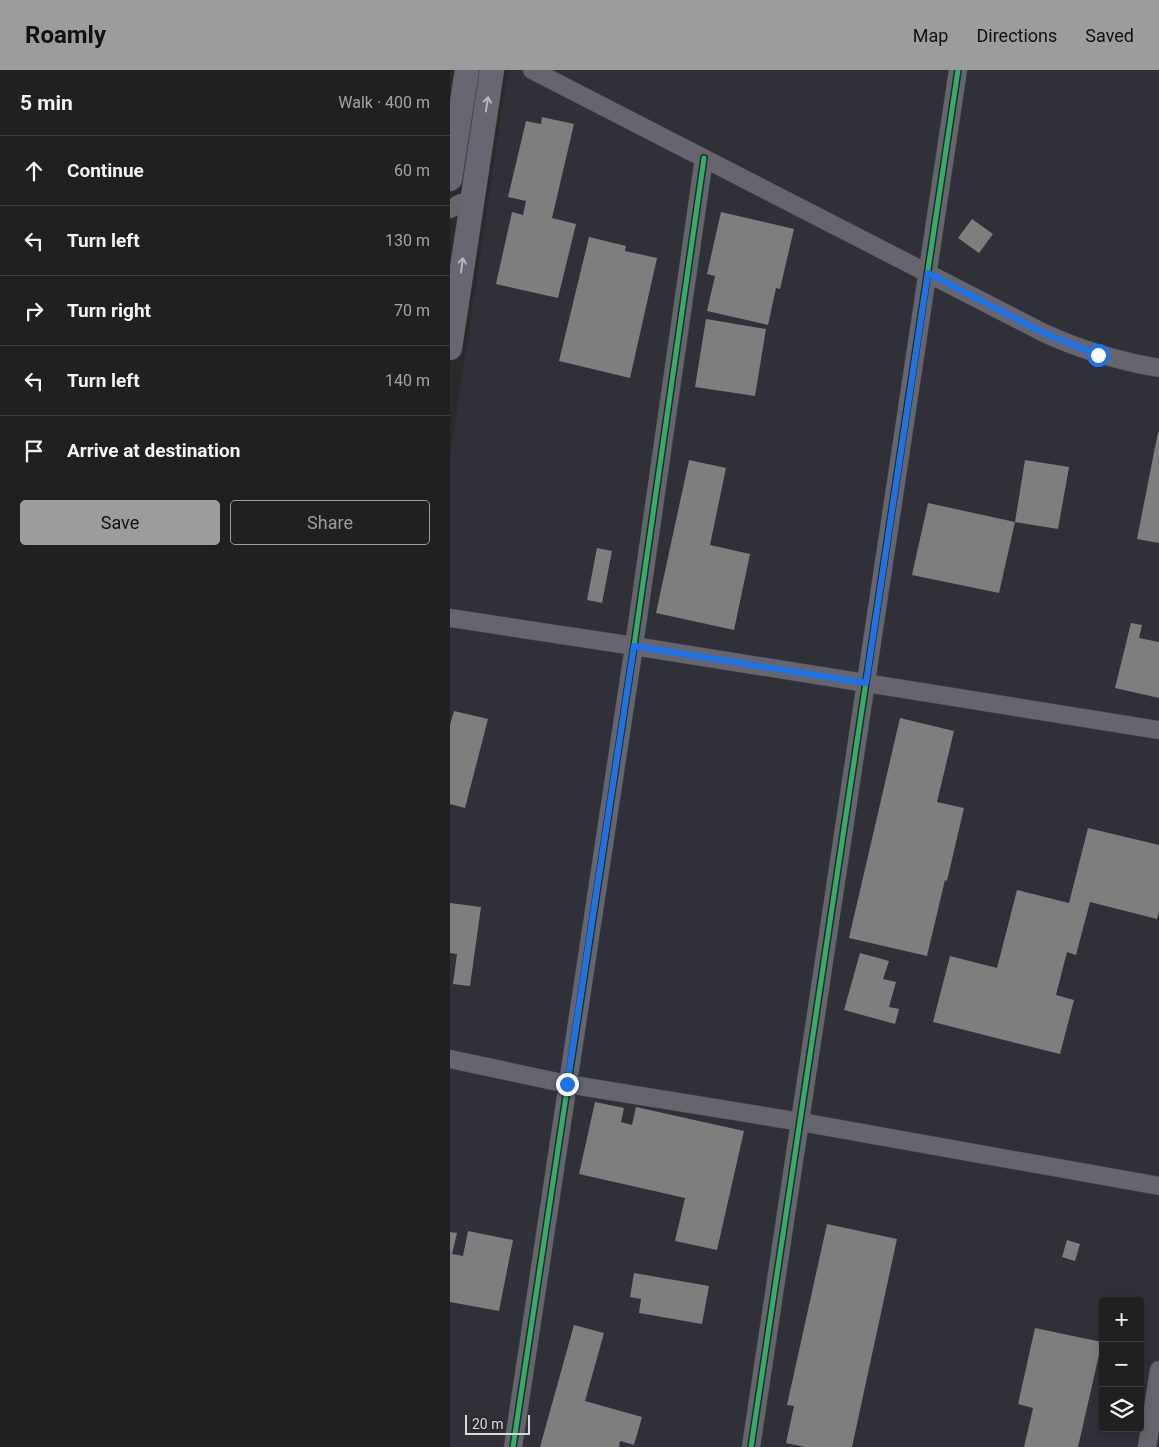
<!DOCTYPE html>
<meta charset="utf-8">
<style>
body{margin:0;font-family:Roboto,sans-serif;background:#2d2d2d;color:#f1f3f6}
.controls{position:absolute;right:15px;bottom:15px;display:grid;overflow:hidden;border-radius:5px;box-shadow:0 2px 8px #0003}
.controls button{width:45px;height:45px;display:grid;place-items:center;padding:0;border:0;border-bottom:1px solid #3d3e3e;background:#202020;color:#f1f3f6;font:25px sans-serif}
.scale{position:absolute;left:15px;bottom:12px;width:65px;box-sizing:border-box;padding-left:5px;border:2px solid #d9d8db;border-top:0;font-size:14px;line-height:18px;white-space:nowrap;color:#d9d8db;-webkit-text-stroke:4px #29292c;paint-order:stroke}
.stop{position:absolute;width:15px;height:15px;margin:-11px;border:4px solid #1a73e8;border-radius:50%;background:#fff}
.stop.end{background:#1a73e8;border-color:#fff;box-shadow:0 1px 5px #0008}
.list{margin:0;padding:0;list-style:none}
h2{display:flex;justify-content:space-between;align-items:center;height:65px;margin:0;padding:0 20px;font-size:21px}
h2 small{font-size:16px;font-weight:400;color:#a2a3a5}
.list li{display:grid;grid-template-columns:32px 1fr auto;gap:15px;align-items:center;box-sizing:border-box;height:70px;padding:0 20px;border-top:1px solid #3d3e3e}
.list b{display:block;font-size:19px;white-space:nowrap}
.list em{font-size:16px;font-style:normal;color:#a2a3a5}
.actions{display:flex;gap:10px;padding:15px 20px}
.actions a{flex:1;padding:11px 0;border:1px solid #9c9b9d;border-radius:5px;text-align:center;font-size:18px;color:#9c9b9d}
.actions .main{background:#9c9b9d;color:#111}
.icon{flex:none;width:28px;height:28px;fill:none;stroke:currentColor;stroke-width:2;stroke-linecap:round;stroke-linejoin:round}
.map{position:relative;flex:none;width:709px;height:1377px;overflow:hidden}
header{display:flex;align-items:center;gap:30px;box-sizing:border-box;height:70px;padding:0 25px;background:#9c9b9d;color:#111}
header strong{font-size:24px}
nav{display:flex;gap:28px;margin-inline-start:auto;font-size:18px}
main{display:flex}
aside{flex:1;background:#202020}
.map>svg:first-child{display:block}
.built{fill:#303038;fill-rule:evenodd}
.building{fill:#7e7e7f}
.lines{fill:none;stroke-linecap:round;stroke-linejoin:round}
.minor-casing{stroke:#464647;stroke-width:19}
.secondary-casing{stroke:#464647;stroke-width:25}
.minor{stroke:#66656d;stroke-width:18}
.secondary{stroke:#686771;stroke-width:24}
.cycleway-casing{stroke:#29292c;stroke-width:8}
.cycleway{stroke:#2db169;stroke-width:5}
.oneway{stroke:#b7b6bb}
.route{stroke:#1a73e8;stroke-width:6}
</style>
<header>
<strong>Roamly</strong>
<nav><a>Map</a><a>Directions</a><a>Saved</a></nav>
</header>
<main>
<aside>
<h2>5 min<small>Walk · 400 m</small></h2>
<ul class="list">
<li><svg class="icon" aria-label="ahead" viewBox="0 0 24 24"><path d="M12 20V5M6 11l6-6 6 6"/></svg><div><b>Continue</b></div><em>60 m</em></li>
<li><svg class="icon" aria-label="left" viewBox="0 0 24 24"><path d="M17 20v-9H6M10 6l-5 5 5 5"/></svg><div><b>Turn left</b></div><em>130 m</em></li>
<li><svg class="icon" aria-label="right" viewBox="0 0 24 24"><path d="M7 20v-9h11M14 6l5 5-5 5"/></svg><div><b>Turn right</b></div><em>70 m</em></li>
<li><svg class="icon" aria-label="left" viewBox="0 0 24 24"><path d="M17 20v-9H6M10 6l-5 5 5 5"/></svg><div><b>Turn left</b></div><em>140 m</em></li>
<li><svg class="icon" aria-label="arrive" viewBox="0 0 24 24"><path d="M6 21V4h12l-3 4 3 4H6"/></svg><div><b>Arrive at destination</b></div></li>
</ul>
<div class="actions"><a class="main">Save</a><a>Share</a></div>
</aside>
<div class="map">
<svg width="709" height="1377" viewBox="0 0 709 1377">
<rect width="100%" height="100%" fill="#2a2a2b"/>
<path class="built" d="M58 0H709V1377H0V386ZM653 1231H690V1358H653Z"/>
<path class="building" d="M92 47 124 54 102 148 126 154 108 228 46 214 62 142 73 145 76 131 58 127 76 51 91 54Z
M271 142 344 159 330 219 326 218 318 255 257 241 265 206 257 204Z
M522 149 543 164 529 183 508 168Z
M139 167 176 176 175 181 207 188 180 308 109 291Z
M256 249 316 259 305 326 245 317Z
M708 362H709V473L687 469Z
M239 390 276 398 260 475 300 484 284 560 206 543Z
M575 390 619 397 608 459 565 452Z
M478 433 565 452 549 523 462 505Z
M147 478 162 481 152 533 137 530Z
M681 553 692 555 689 568 709 572V628L665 618Z
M4 641 38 649 15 738 0 734V655Z
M450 648 504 661 487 732 514 738 497 811 495 810 477 886 399 868Z
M638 758 709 775V842L707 849 640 832 626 885 617 882 606 925 624 930 610 984 483 952 500 886 547 898 567 820 619 833Z
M0 833 31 837 20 916 3 914 7 884 0 883Z
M410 883 439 891 433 909 446 912 439 937 449 939 445 954 394 940Z
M145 1032 174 1038 171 1052 182 1055 186 1037 294 1061 267 1180 225 1171 235 1128 129 1104Z
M377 1154 447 1169 402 1377H355L336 1373 344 1336 337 1335Z
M18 1161 63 1170 49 1241 0 1232V1162L7 1163 2 1184 13 1186Z
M617 1170 630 1174 625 1191 612 1187Z
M184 1203 259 1216 252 1254 189 1243 191 1229 180 1227Z
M124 1255 154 1263 135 1331 192 1347 184 1375 170 1371 169 1377H90Z
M585 1258 652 1272 628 1377H574L583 1338 568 1334Z"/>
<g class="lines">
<defs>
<path id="minor" d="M82 0 594 263C631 280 668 291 709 298
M0 139 11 133 22 131
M0 548 184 576 709 660
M0 989 117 1014 351 1052 709 1116
M63 1377 184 576 254 88
M301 1377 508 0
M697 1377 709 1300"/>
<path id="secondary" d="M0 109 17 0
M0 278 42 0"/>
</defs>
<use href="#minor" class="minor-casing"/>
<use href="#secondary" class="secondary-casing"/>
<use href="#minor" class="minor"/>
<use href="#secondary" class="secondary"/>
<defs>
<path id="cycleway" d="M63 1377 184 576 254 88
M301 1377 508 0"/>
</defs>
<use href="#cycleway" class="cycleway-casing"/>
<use href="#cycleway" class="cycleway"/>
</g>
<defs><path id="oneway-shaft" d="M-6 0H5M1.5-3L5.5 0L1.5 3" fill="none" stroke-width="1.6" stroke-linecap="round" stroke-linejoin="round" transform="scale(1.25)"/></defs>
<g class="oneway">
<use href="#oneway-shaft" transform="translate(37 34) rotate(-81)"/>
<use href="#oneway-shaft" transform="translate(12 195) rotate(-82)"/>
</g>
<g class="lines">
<path class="route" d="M117 1014 184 576 416 613 478 203 594 263 648 285"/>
</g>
</svg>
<div class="controls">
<button>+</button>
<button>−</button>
<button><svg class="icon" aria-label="layers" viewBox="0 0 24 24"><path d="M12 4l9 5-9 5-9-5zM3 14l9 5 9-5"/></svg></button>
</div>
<div class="scale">20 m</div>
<div class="stop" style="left:648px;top:285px"></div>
<div class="stop end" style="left:117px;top:1014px"></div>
</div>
</main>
